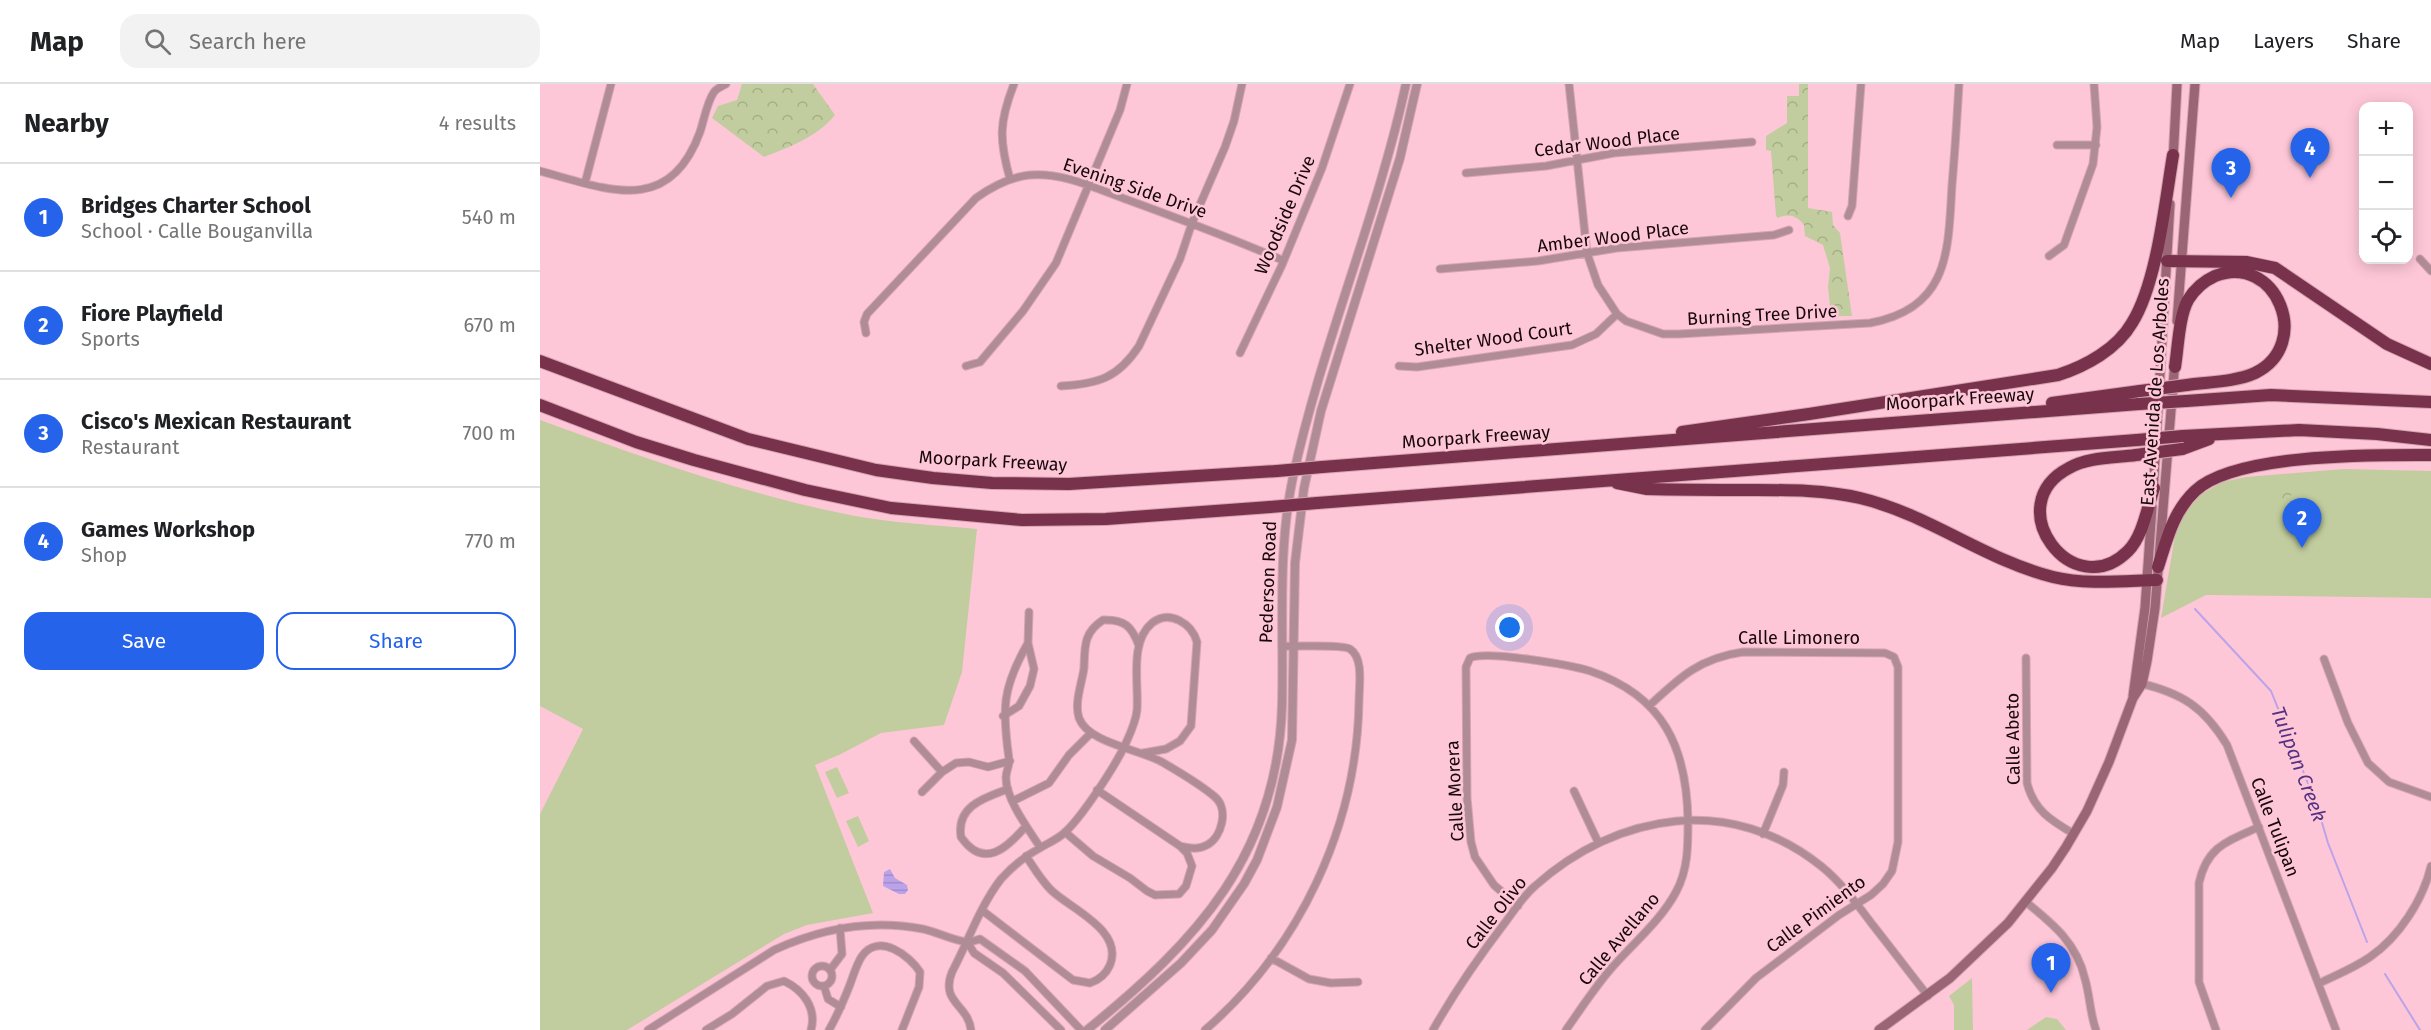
<!DOCTYPE html>
<meta charset="utf-8">
<style>
body{margin:0;font-family:"Fira Sans",sans-serif;background:#f2f2f2;color:#202124}
.controls{position:absolute;right:18px;top:18px;display:grid;overflow:hidden;border-radius:12px;box-shadow:0 3px 15px #0003}
.controls button{width:54px;height:54px;display:grid;place-items:center;padding:0;border:0;border-bottom:2px solid #e0e0e0;background:#fff;color:#202124;font:30px sans-serif}
.you{position:absolute;left:970px;top:544px;width:21px;height:21px;margin:-15px;border:4px solid #fff;border-radius:50%;background:#1a73e8;box-shadow:0 0 0 9px #1a73e833}
.badge{display:grid;place-items:center;width:39px;height:39px;border-radius:50%;background:#2563eb;color:#fff;font-size:20px;font-weight:700}
.pin{position:absolute;translate:-50% -50px;filter:drop-shadow(0 2px 3px #0008)}
.pin::after{content:'';position:absolute;top:32px;width:21px;height:18px;background:inherit;clip-path:polygon(0 0,100% 0,50% 100%)}
.list{margin:0;padding:0;list-style:none}
h2{display:flex;justify-content:space-between;align-items:center;height:78px;margin:0;padding:0 24px;font-size:26px}
h2 small{font-size:20px;font-weight:400;color:#757577}
.list li{display:grid;grid-template-columns:39px 1fr auto;gap:18px;align-items:center;box-sizing:border-box;height:108px;padding:0 24px;border-top:2px solid #e0e0e0}
.list b{display:block;font-size:22px;white-space:nowrap}
.list p{margin:0;font-size:20px;white-space:nowrap;color:#757577}
.list em{font-size:20px;font-style:normal;color:#757577}
.actions{display:flex;gap:12px;padding:18px 24px}
.actions a{flex:1;padding:14px 0;border:2px solid #2563eb;border-radius:18px;text-align:center;font-size:21px;color:#2563eb}
.actions .main{background:#2563eb;color:#fff}
.icon{flex:none;width:33px;height:33px;fill:none;stroke:currentColor;stroke-width:2;stroke-linecap:round;stroke-linejoin:round}
.map{position:relative;flex:none;width:1891px;height:946px;overflow:hidden}
header{display:flex;align-items:center;gap:36px;box-sizing:border-box;height:84px;padding:0 30px;background:#fff;border-bottom:2px solid #e0e0e0}
header strong{font-size:28px}
nav{display:flex;gap:33px;margin-inline-start:auto;font-size:21px}
.search{width:420px;height:54px;background:#f2f2f2;display:flex;align-items:center;gap:15px;box-sizing:border-box;padding:0 21px;border-radius:18px;color:#757577;font-size:22px}
main{display:flex}
aside{flex:1;background:#fff}
.map>svg:first-child{display:block}
.green{fill:#c1cd9e}
.park{fill:url(#park-crowns)}
.water{fill:url(#water-rules)}
.lines{fill:none;stroke-linecap:round;stroke-linejoin:round}
.stream{stroke:#bba3ea;stroke-width:2}
.minor-casing{stroke:#d5a4b3;stroke-width:9}
.tertiary-casing{stroke:#d5a4b3;stroke-width:10}
.secondary-casing{stroke:#d5a4b3;stroke-width:11}
.motorway-casing{stroke:#d5a4b3;stroke-width:14}
.minor{stroke:#b08c96;stroke-width:7}
.tertiary{stroke:#b08c96;stroke-width:8}
.secondary{stroke:#9a6676;stroke-width:9}
.motorway{stroke:#79324c;stroke-width:12}
.motorway-bridge-casing{stroke:#d5a4b3;stroke-width:14;stroke-linecap:butt}
.motorway-bridge{stroke:#79324c;stroke-width:12}
.labels{text-anchor:middle;stroke-width:5;stroke-linejoin:round;paint-order:stroke}
.street-label{font-size:18px;fill:#18070d;stroke:#fec7d7}
.water-label{font-size:20px;font-style:italic;fill:#543183;stroke:#fec7d7}
</style>
<header>
<strong>Map</strong>
<div class="search"><svg class="icon" aria-label="search" viewBox="0 0 24 24"><circle cx="10" cy="10" r="6"/><path d="M15 15l6 6"/></svg>Search here</div>
<nav><a>Map</a><a>Layers</a><a>Share</a></nav>
</header>
<main>
<aside>
<h2>Nearby<small>4 results</small></h2>
<ul class="list">
<li><span class="badge">1</span><div><b>Bridges Charter School</b><p>School · Calle Bouganvilla</p></div><em>540 m</em></li>
<li><span class="badge">2</span><div><b>Fiore Playfield</b><p>Sports</p></div><em>670 m</em></li>
<li><span class="badge">3</span><div><b>Cisco's Mexican Restaurant</b><p>Restaurant</p></div><em>700 m</em></li>
<li><span class="badge">4</span><div><b>Games Workshop</b><p>Shop</p></div><em>770 m</em></li>
</ul>
<div class="actions"><a class="main">Save</a><a>Share</a></div>
</aside>
<div class="map">
<svg width="1891" height="946" viewBox="0 0 1891 946">
<defs>
<pattern id="park-crowns" width="20" height="18" patternUnits="userSpaceOnUse" patternTransform="scale(1.5)"><rect width="20" height="18" fill="#c1cd9e"/><path d="M2 6a3 3 0 1 1 6 0M12 15a3 3 0 1 1 6 0" fill="none" stroke="#a5af87"/></pattern>
<pattern id="water-rules" width="6" height="5" patternUnits="userSpaceOnUse" patternTransform="scale(1.5)"><rect width="6" height="5" fill="#bba3ea"/><path d="M0 2.5h6" fill="none" stroke="#a08bc8"/></pattern>
</defs>
<rect width="100%" height="100%" fill="#fec7d7"/>
<path class="green" d="M0 336C101 373 204 410 310 431 352 439 395 441 437 445L422 588 404 641 341 649 299 671 275 681 333 829 267 841 244 850 87 946H0V730L43 645 0 622Z
M1804 385 1891 387V514L1666 511 1621 534 1635 452 1644 431 1660 411 1682 398 1706 393Z
M297 683 309 709 297 714 285 688Z
M318 732 329 757 318 763 306 737Z
M1432 894 1433 946H1414V921L1409 912Z
M1506 933 1517 935 1526 946H1487Z"/>
<path class="park" d="M202 0H273L295 31C277 53 250 63 224 73L172 34 178 22 197 16Z
M1259 0H1268V124L1292 128 1293 141 1300 149 1312 232H1291L1288 203 1290 184 1283 161 1265 152 1264 141C1257 132 1249 129 1238 134L1236 132 1231 67 1226 66V52L1247 39V12H1259Z
M1756 400 1757 410C1748 411 1741 416 1734 416V403Z"/>
<path class="water" d="M350 785 355 794 367 801 368 806 365 810H359L343 802 344 788Z"/>
<g class="lines">
<path class="stream" d="M1655 525 1731 607 1777 722 1788 759 1827 858
M1845 890 1880 946"/>
<defs>
<path id="minor" d="M1029 0 1047 169 1058 201 1077 230 1086 237 1123 250H1139L1330 239C1410 224 1408 167 1412 101 1415 67 1417 34 1419 0
M1517 61H1556
M0 87C67 105 129 133 160 48 164 36 167 18 174 8 176 5 182 2 186 0
M926 89 1006 82 1074 69 1212 58
M470 95C459 56 459 38 474 0
M45 99 71 0
M1308 132 1312 122 1321 0
M1509 172 1524 161 1553 80 1557 43 1554 0
M1880 175 1891 187
M900 185 998 177 1077 164 1234 151 1249 146
M326 249 324 238 327 230 436 114C453 102 470 93 490 91 524 88 557 105 588 116 640 135 691 154 742 176
M700 269 742 181 782 84 810 0
M426 282 440 278 483 227 516 179 580 26 587 0
M859 282 877 283 1032 261 1056 250 1077 230
M521 302C558 300 578 294 599 262L640 175 652 139 685 63 694 37 702 0
M488 559C462 604 462 625 469 675 470 681 466 687 466 693 465 714 489 746 500 763
M599 562C592 542 584 535 563 536 543 549 545 563 544 584 542 599 534 619 539 634 548 659 599 665 622 678 639 688 660 700 675 713 689 725 682 753 667 761 658 766 650 764 640 762
M1486 574 1487 699C1494 726 1510 736 1534 750
M1784 575 1808 639 1828 679 1849 698 1891 713
M1599 599C1642 609 1664 623 1687 661L1796 946
M1109 622C1140 593 1160 574 1203 568L1345 569 1354 573 1358 583V758L1352 787 1343 800 1331 811 1299 831 1216 894 1165 946
M463 632 479 622 490 602 494 585 488 559 489 528
M374 657 402 688
M468 705C444 714 416 722 421 753 444 786 467 764 486 742
M1034 707 1058 758
M382 708 402 688 416 679 429 678 448 683 470 677
M473 717 509 699 529 671 551 649
M525 748 553 772 590 794 607 807 615 811 639 810 646 802 652 782 647 769 640 762 557 706
M1223 750 1243 701 1244 688
M1486 818C1513 840 1537 859 1545 895 1550 912 1550 930 1556 946
M978 822 954 801 935 773 931 758 927 714 926 583 930 574C945 566 1031 581 1050 587 1124 612 1147 664 1148 738 1148 762 1148 786 1136 808 1120 838 1091 861 1069 887 1053 906 1040 926 1026 946
M443 827 533 896 550 899C559 896 566 890 570 881 584 846 529 824 511 806 501 796 494 784 486 772
M428 859 434 869 463 889 521 946
M731 874 769 895 791 899 818 898
M272 892a10 10 0 1 1 20 0a10 10 0 1 1-20 0Z
M290 886 302 870 300 844
M1780 899C1796 891 1814 884 1830 873 1859 853 1883 816 1891 782
M284 902 288 915 301 923
M108 946 234 866C282 844 331 835 383 845 397 848 414 857 427 858 431 859 436 856 440 855L485 887 541 946
M166 946 192 930 227 902 244 897C263 906 277 924 271 946
M289 946C297 932 303 918 309 903 313 893 316 881 322 872 339 848 370 872 380 888L379 903 362 946
M431 946C428 920 400 919 412 888 428 858 440 822 461 795 472 783 485 772 500 764 508 759 516 756 523 750 541 735 575 682 585 661 590 650 596 638 597 626 599 600 589 558 612 539 630 525 652 540 657 558L651 642 640 657 626 665 603 669
M665 946C760 864 817 742 819 617 819 602 824 574 810 565 802 560 755 563 742 562
M893 946C914 909 938 874 964 840 974 827 983 812 995 802 1078 728 1191 710 1281 782 1301 798 1317 820 1332 840 1351 864 1369 888 1388 912
M1676 946 1659 898V799C1667 762 1688 757 1719 743"/>
<path id="tertiary" d="M547 946C657 857 738 770 742 621 744 545 737 468 753 393 782 260 837 133 866 0
M565 946 641 879 672 846 704 800 717 776 737 723 752 656 755 479 764 404 781 327 860 74 877 0"/>
<path id="secondary" d="M1633 77 1637 0
M1637 237 1655 0
M1613 409 1630 120
M1593 612 1605 524 1612 423
M1339 946 1410 894 1468 839 1512 784 1526 763 1547 727 1569 678 1593 614 1602 600 1607 577 1615 524 1635 277"/>
<path id="motorway" d="M1627 177 1706 178 1735 184 1847 260 1891 280
M0 277 208 355 336 386 393 394 452 399 529 400 737 387
M1635 283C1638 264 1639 232 1648 216 1654 206 1664 197 1675 192 1736 168 1774 260 1715 289 1695 298 1668 298 1647 301
M1646 317 1731 311 1891 318
M1512 319 1600 307
M0 321 96 358 154 376 265 406 351 424 482 436 566 435 730 423
M1142 348 1269 330 1518 291C1546 282 1577 265 1592 239 1617 199 1625 119 1633 71
M1643 352 1759 346 1837 350 1891 356
M1642 365 1669 355
M1596 371C1574 374 1548 373 1529 384 1458 421 1533 522 1588 467 1603 452 1607 424 1614 404
M782 383 1599 320
M1077 399 1107 405C1143 406 1180 406 1216 406 1251 406 1285 406 1320 414 1388 430 1445 476 1513 493 1546 501 1583 497 1617 496
M777 419 1597 356
M1618 483C1627 455 1633 428 1655 407 1695 369 1836 371 1891 371"/>
</defs>
<use href="#minor" class="minor-casing"/>
<use href="#tertiary" class="tertiary-casing"/>
<use href="#secondary" class="secondary-casing"/>
<use href="#motorway" class="motorway-casing"/>
<use href="#minor" class="minor"/>
<use href="#tertiary" class="tertiary"/>
<use href="#secondary" class="secondary"/>
<use href="#motorway" class="motorway"/>
<defs>
<path id="motorway-bridge" d="M1600 307 1647 301
M1599 320 1646 317
M1597 356 1643 352
M1596 371 1642 365
M737 387 782 383
M730 423 777 419"/>
</defs>
<use href="#motorway-bridge" class="motorway-bridge-casing"/>
<use href="#motorway-bridge" class="motorway-bridge"/>
</g>
<g class="labels">
<g class="street-label">
<text transform="translate(1067 58) rotate(-7)" y="6">Cedar Wood Place</text>
<text transform="translate(595 104) rotate(19)" y="6">Evening Side Drive</text>
<text transform="translate(745 131) rotate(-67)" y="6">Woodside Drive</text>
<text transform="translate(1073 153) rotate(-7)" y="6">Amber Wood Place</text>
<text transform="translate(1222 231) rotate(-3)" y="6">Burning Tree Drive</text>
<text transform="translate(953 255) rotate(-8)" y="6">Shelter Wood Court</text>
<text transform="translate(1615 308) rotate(-86)" y="6">East Avenida de Los Arboles</text>
<text transform="translate(1420 315) rotate(-4)" y="6">Moorpark Freeway</text>
<text transform="translate(936 353) rotate(-4)" y="6">Moorpark Freeway</text>
<text transform="translate(453 377) rotate(3)" y="6">Moorpark Freeway</text>
<text transform="translate(728 498) rotate(-88)" y="6">Pederson Road</text>
<text x="1259" y="560">Calle Limonero</text>
<text transform="translate(1473 655) rotate(-91)" y="6">Calle Abeto</text>
<text transform="translate(915 707) rotate(-93)" y="6">Calle Morera</text>
<text transform="translate(1735 743) rotate(69)" y="6">Calle Tulipan</text>
<text transform="translate(956 829) rotate(-52)" y="6">Calle Olivo</text>
<text transform="translate(1276 830) rotate(-36)" y="6">Calle Pimiento</text>
<text transform="translate(1079 855) rotate(-50)" y="6">Calle Avellano</text>
</g>
<g class="water-label">
<text transform="translate(1759 680) rotate(69)" y="7">Tulipan Creek</text>
</g>
</g>
</svg>
<div class="controls">
<button>+</button>
<button>−</button>
<button><svg class="icon" aria-label="locate" viewBox="0 0 24 24"><circle cx="12" cy="12" r="6"/><path d="M12 2v4M12 18v4M2 12h4M18 12h4"/></svg></button>
</div>
<div class="you"></div>
<div class="pin badge" style="left:1511px;top:909px">1</div>
<div class="pin badge" style="left:1762px;top:464px">2</div>
<div class="pin badge" style="left:1691px;top:114px">3</div>
<div class="pin badge" style="left:1770px;top:94px">4</div>
</div>
</main>
